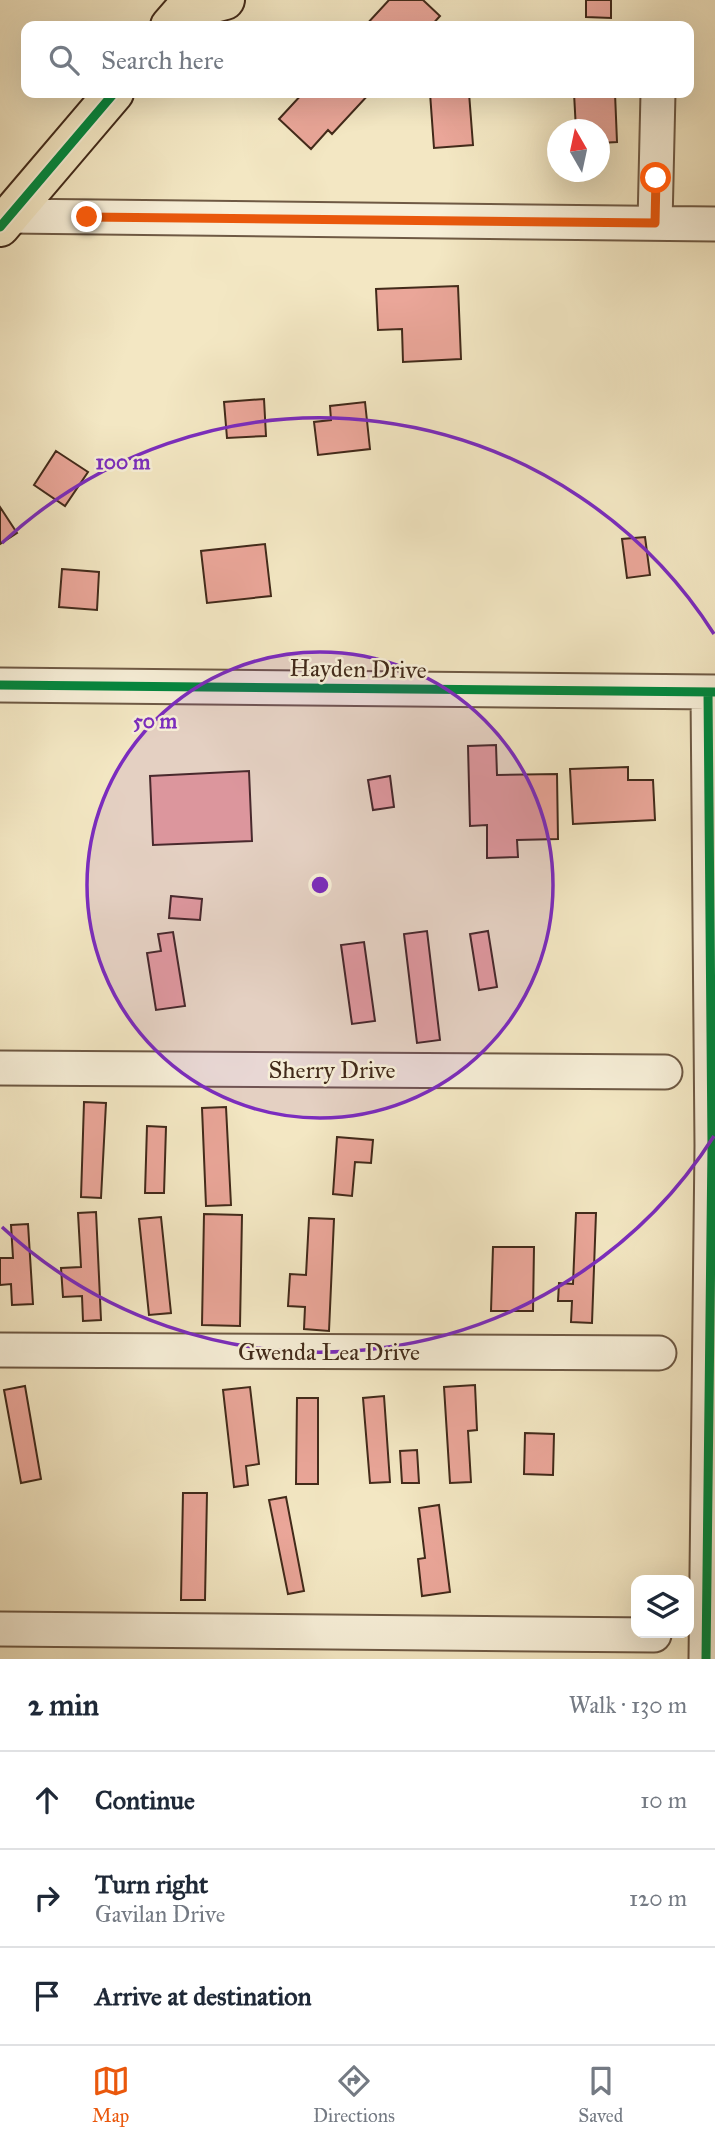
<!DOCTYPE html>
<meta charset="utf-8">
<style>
body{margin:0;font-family:"IM FELL Great Primer",serif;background:#f6f6f7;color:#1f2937}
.controls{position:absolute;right:21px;bottom:21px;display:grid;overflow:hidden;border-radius:14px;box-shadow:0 7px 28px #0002}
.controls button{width:63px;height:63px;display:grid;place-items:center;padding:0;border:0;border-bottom:2px solid #e0e1e3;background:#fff;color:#1f2937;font:35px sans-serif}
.compass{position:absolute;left:547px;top:119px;width:63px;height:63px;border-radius:50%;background:#fff;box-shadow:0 7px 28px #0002;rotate:351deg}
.stop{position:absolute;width:21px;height:21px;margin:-16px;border:5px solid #ea580c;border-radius:50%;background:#fff}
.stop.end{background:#ea580c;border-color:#fff;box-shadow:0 2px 7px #0008}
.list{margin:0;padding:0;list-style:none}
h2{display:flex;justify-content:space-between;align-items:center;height:91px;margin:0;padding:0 28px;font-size:30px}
h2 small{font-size:23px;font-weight:400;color:#747a83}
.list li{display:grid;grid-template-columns:46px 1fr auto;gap:21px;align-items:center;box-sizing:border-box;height:98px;padding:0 28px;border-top:2px solid #e0e1e3}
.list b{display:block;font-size:26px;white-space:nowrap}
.list p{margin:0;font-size:23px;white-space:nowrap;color:#747a83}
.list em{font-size:23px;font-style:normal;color:#747a83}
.icon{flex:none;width:38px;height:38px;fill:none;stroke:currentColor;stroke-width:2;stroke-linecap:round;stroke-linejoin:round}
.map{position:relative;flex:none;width:715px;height:1659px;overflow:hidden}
.search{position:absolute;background:#fff;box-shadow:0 7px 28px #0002;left:21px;right:21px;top:21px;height:77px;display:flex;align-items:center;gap:18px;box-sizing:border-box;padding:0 24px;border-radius:14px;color:#747a83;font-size:26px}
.sheet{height:385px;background:#fff}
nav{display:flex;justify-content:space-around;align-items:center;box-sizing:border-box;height:98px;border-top:2px solid #e0e1e3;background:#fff;font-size:19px;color:#747a83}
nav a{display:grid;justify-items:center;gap:4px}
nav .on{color:#ea580c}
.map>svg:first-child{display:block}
.building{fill:#eaa699;stroke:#422a1a;stroke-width:2}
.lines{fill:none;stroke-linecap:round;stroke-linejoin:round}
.minor-casing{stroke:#6e5944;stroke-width:37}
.major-casing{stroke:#422a1a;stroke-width:42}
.minor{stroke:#f7efd8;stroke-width:33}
.major{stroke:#f3e7c3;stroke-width:38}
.cycleway-casing{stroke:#f7efd8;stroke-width:13}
.cycleway{stroke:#00873e;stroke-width:9}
.route{stroke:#ea580c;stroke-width:9}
.ring{fill:none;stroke:#7b2cbf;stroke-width:3.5}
.labels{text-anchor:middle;stroke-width:5;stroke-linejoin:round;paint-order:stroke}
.street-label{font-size:24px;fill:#422a1a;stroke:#f7efd8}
.centre{fill:#7b2cbf;stroke:#f7efd8;stroke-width:3.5}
.ring-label{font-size:21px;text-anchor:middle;font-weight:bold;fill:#7b2cbf;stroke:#f7efd8;stroke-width:5;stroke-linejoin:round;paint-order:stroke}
</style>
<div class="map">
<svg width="715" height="1659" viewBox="0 0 715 1659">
<rect width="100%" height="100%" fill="#f3e7c3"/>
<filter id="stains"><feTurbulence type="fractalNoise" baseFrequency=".00286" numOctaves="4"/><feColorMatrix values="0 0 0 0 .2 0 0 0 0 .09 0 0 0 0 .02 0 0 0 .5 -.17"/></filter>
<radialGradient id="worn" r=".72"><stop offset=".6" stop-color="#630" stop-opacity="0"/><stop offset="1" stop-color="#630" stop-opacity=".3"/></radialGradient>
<path class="building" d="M389 0H423L440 16 431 26H365Z
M586 0H611V18L586 17Z
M303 93H370L332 134 328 130 311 149 279 119Z
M430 93H469L473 145 434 148Z
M574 93H615L617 142 600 143V130H576Z
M458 286 461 359 403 362 402 329 378 330 376 289Z
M264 399 266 436 227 438 224 402Z
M365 402 370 449 318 455 314 422 331 420 330 406Z
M56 451 88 472 65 506 34 485Z
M0 507 17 533 0 544Z
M645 537 650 575 627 578 622 539Z
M265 544 271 596 207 603 201 551Z
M62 569 99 572 97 610 59 607Z
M496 745 497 775 557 774 558 839 517 840 518 857 487 858V825L470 826 468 746Z
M628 767V780H653L655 820 573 824 570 769Z
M249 771 252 841 153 845 150 776Z
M390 776 394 807 373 810 368 780Z
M171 896 202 899 200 920 169 918Z
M427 931 440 1040 417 1043 404 934Z
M488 931 497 987 479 990 470 934Z
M173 932 185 1006 156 1010 147 953 161 951 158 934Z
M364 942 375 1021 352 1024 341 945Z
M84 1102 106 1103 101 1198 81 1197Z
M226 1107 231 1205 206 1206 202 1108Z
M147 1126 166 1127 164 1193H145Z
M337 1137 373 1140 371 1163 355 1162 352 1196 333 1194Z
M96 1212 101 1320 83 1321 82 1296 63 1297 61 1268 81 1267 78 1213Z
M576 1213H596L592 1323 571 1322 572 1301H558L559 1283 573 1284Z
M204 1214 242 1215 240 1326 202 1325Z
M161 1217 171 1313 149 1315 139 1219Z
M309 1218 334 1219 329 1331 304 1329 305 1307 288 1306 290 1274 306 1275Z
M28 1224 33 1304 12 1305 11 1284 0 1285V1258H13L11 1225Z
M493 1247H534L533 1311H491Z
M475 1385 477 1430 468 1431 471 1482 450 1483 444 1387Z
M25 1386 41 1479 21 1483 4 1390Z
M250 1387 259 1464 246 1466 248 1485 234 1487 223 1390Z
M384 1396 390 1482 370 1483 363 1398Z
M297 1398H318V1484H296Z
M525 1433 554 1434 553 1475 524 1474Z
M417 1450 419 1483H402L400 1451Z
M183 1493H207L205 1600H181Z
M286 1497 304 1591 288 1594 269 1500Z
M439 1505 450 1592 422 1596 418 1559 425 1558 419 1508Z"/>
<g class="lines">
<defs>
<path id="minor" d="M9 216 715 224
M655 223 658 93
M0 685 715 692
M0 1068 665 1072
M0 1350 659 1353
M0 1629 654 1635
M706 1659 712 1146 708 692"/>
<path id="major" d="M170 26 183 11 225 0
M0 227 114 93"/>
</defs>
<use href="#minor" class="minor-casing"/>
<use href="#major" class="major-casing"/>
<use href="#minor" class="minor"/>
<use href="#major" class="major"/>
<defs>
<path id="cycleway" d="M0 227 114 93
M0 685 715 692
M706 1659 712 1146 708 692"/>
</defs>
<use href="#cycleway" class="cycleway-casing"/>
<use href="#cycleway" class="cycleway"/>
</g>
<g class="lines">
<path class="route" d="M87 217 655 223 656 178"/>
</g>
<circle cx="320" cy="885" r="233" fill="#7b2cbf" fill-opacity=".12"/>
<g class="ring">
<circle cx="320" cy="885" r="233"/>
<path d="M714 1136A467 467 0 0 1 2 1227M2 543A467 467 0 0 1 714 634"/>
</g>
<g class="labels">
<g class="street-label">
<text transform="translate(358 669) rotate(1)" y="8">Hayden Drive</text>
<text x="332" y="1078">Sherry Drive</text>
<text x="329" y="1360">Gwenda Lea Drive</text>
</g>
</g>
<circle cx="320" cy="885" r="10" class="centre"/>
<g class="ring-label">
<text x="123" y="469">100 m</text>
<text x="155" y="728">50 m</text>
</g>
<rect width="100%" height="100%" filter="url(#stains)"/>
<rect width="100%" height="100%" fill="url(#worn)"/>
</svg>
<div class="controls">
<button><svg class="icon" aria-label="layers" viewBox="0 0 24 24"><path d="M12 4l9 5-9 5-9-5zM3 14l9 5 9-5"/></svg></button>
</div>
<svg class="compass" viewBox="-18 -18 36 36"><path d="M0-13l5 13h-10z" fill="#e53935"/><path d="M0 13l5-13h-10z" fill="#747a83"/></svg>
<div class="stop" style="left:656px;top:178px"></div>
<div class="stop end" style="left:87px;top:217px"></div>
<div class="search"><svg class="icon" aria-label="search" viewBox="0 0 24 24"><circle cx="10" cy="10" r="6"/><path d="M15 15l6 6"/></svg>Search here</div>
</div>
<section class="sheet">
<h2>2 min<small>Walk · 130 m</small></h2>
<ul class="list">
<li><svg class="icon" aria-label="ahead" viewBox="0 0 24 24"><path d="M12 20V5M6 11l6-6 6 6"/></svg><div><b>Continue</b></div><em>10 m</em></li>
<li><svg class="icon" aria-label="right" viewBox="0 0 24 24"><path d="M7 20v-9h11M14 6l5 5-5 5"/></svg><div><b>Turn right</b><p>Gavilan Drive</p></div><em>120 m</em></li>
<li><svg class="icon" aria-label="arrive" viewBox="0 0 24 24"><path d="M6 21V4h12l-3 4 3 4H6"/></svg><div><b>Arrive at destination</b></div></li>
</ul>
</section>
<nav>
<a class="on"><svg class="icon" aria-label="map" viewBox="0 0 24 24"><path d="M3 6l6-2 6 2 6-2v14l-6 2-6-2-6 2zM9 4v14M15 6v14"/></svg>Map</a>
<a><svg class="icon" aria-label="directions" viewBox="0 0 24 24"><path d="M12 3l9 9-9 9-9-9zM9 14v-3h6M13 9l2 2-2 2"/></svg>Directions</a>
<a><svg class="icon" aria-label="saved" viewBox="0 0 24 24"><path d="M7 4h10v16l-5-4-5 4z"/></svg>Saved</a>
</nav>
